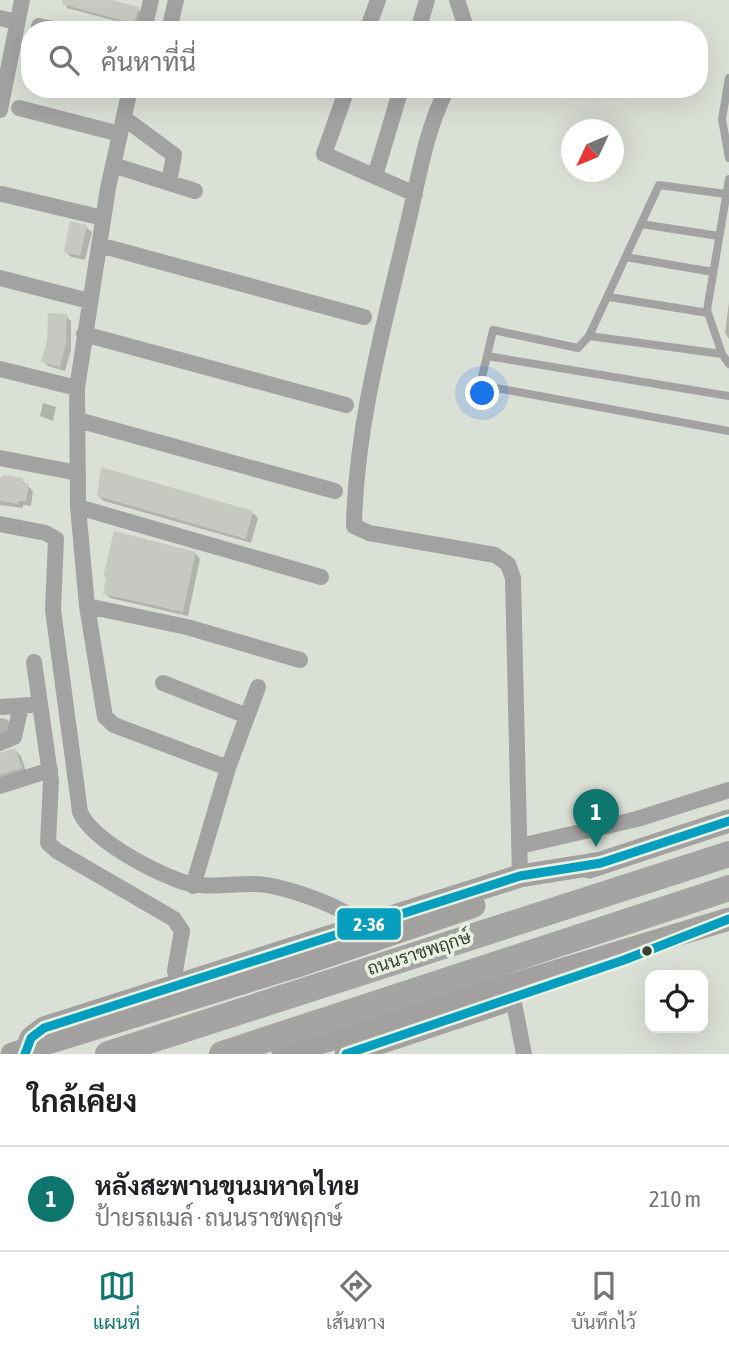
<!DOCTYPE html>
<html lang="th">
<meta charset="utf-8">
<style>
body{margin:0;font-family:"Asap Condensed",Sarabun,sans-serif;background:#f6f6f6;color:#202124}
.controls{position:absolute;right:21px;bottom:21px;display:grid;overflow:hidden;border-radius:14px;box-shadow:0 7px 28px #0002}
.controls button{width:63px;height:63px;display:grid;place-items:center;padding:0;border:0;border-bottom:2px solid #e0e0e0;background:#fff;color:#202124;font:35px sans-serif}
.compass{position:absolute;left:561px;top:119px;width:63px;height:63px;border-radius:50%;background:#fff;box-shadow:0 7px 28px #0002;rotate:226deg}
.you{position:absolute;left:483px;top:394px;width:24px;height:24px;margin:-18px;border:5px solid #fff;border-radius:50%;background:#1a73e8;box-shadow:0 0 0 10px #1a73e833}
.badge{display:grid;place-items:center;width:46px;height:46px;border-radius:50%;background:#0f766e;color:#fff;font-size:23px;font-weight:700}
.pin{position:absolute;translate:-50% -58px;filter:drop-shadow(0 2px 4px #0008)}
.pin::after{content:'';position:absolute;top:37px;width:24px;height:21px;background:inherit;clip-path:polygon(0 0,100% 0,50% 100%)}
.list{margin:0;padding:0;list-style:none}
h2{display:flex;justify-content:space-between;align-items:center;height:91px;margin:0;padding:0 28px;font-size:30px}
h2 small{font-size:23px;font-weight:400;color:#757577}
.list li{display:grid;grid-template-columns:46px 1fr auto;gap:21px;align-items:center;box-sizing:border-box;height:105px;padding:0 28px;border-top:2px solid #e0e0e0}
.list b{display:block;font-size:26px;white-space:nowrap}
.list p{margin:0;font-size:23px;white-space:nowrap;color:#757577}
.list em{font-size:23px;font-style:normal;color:#757577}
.icon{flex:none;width:38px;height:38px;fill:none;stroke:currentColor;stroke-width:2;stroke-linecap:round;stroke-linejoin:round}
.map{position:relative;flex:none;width:729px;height:1054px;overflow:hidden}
.search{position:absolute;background:#fff;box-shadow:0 7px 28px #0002;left:21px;right:21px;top:21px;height:77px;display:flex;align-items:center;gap:18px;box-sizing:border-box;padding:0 24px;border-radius:28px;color:#757577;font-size:26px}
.sheet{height:196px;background:#fff}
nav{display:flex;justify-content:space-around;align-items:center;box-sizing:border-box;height:98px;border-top:2px solid #e0e0e0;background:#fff;font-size:19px;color:#757577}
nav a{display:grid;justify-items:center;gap:4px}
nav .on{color:#0f766e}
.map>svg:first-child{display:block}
.shadow{fill:#0003}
.building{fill:#c6c9c2}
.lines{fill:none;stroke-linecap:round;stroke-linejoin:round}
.service{stroke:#a3a2a2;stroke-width:8}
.minor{stroke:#a3a2a2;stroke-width:16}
.secondary{stroke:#a2a1a0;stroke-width:23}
.primary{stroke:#a4a4a2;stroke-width:26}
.secondary-bridge{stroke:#a2a1a0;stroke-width:23}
.bus-1-casing{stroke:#e8f2e0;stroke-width:14}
.bus-1{stroke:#069ebf;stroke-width:9}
.bus-dot{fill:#3b3e37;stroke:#e8f2e0;stroke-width:2.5}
.labels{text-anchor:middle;stroke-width:7;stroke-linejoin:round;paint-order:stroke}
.street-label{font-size:18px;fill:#3b3e37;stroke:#e8f2e0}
.line-badge{stroke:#e8f2e0;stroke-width:2.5}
.badge-label{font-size:19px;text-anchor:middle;font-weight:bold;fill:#fff}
</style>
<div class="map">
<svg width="729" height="1054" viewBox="0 0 729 1054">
<rect width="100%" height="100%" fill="#dbe0d7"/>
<path class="shadow" d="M64 0H105L138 9 142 13 138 27 67 8Z
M86 227 92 232 85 260 71 257 66 252Z
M729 302V339L725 333Z
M66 316 71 321V350L65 371 48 366 43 361Z
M43 403 56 407 53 421 40 416Z
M103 469 253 513 258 518 251 543 104 501 98 496Z
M22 480 33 491 31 506 23 505V508L0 505V481Z
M195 553 200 559 188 616 110 598 105 593 107 579 105 576Z
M0 718 6 719 13 725 0 742Z
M15 750 21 756 27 774 0 783V755Z"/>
<path class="building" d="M63 0H112L139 7 134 24 62 4Z
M70 221 87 225 80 256 64 252Z
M48 313 67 314 66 344 60 367 41 362 47 340Z
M101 467 253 511 246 539 97 496Z
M4 475 23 478 22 483 29 484 26 501H19L18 504 0 501V478Z
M114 531 196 552 183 612 103 594 106 577H103Z
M15 748 22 768 0 775V753Z"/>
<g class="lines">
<path class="service" d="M729 78 722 119 729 158
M729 179 707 310 722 354 729 364
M641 224 719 236
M626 257 713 272
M609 297 708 313
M589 336 659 185 726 194
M487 356 493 330 578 348 589 336 722 354
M729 396 487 356 480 385 729 431"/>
<path class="minor" d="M457 0 467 30
M0 18 17 22
M39 26 57 30
M144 30 151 0
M169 30 176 0
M367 30 378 0
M418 30 427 0
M130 89 108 188 77 388 78 507 87 606 105 717 114 725 228 768 193 886
M347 89 324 154 415 194
M447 89C425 131 418 182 407 227 384 326 356 424 354 526L369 533 495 555 508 564 513 578 520 876
M19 108 120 134
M0 110 22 0
M124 118 174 155 169 183
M113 165 195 191
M375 176 401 89
M2 194 103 218
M99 245 364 317
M0 278 89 301
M84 334 346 405
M0 369 77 388
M78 420 335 491
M0 458 78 473
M78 507 321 577
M0 524 46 533 56 539 53 610 80 812C93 841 151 870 180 881 203 889 227 884 251 884 278 883 344 906 362 925
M87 606 187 627 300 660
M34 662 51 781 48 843 57 851 174 919 182 931 175 971 179 985
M163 683 247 716
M0 707 31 705
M0 743 14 737 21 706
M228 768 258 687
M0 786 50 770
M520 846 637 819 729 790
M513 998 524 1054"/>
<path class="secondary" d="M589 867 729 821
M297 966 474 906
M25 1054 31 1038 44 1028 520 876 601 863
M283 1054 729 919
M346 1054 500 1003"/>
<path class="primary" d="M108 1054 729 854
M222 1054 729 888"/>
<path class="secondary-bridge" d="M12 1054 297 966"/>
<defs>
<path id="bus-1" d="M25 1054 31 1038 44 1028 520 876 601 863 729 821
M346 1054 624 960 729 919"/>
</defs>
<use href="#bus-1" class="bus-1-casing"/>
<use href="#bus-1" class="bus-1"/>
</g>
<circle class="bus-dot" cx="647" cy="951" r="6"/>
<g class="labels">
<g class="street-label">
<text transform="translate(419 953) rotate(-18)" y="6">ถนนราชพฤกษ์</text>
</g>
</g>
<rect class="line-badge" x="336" y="907" width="66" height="34" rx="7" fill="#069ebf"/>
<g class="badge-label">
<text x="369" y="931">2-36</text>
</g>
</svg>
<div class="controls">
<button><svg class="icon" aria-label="locate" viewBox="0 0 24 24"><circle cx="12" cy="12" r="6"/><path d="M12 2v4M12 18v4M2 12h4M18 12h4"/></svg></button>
</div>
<svg class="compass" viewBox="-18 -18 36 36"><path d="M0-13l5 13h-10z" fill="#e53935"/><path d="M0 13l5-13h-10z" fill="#757577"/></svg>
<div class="you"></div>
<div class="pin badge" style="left:596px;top:847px">1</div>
<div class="search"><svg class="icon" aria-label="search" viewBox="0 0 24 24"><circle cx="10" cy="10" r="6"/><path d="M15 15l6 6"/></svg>ค้นหาที่นี่</div>
</div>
<section class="sheet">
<h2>ใกล้เคียง<small></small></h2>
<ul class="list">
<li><span class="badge">1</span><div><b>หลังสะพานขุนมหาดไทย</b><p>ป้ายรถเมล์ · ถนนราชพฤกษ์</p></div><em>210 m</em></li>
</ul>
</section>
<nav>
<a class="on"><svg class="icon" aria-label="map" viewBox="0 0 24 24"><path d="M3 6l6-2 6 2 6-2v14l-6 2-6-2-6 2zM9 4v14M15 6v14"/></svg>แผนที่</a>
<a><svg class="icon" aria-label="directions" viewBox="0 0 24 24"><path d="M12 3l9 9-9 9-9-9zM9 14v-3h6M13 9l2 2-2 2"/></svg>เส้นทาง</a>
<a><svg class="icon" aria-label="saved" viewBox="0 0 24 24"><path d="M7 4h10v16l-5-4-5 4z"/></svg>บันทึกไว้</a>
</nav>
